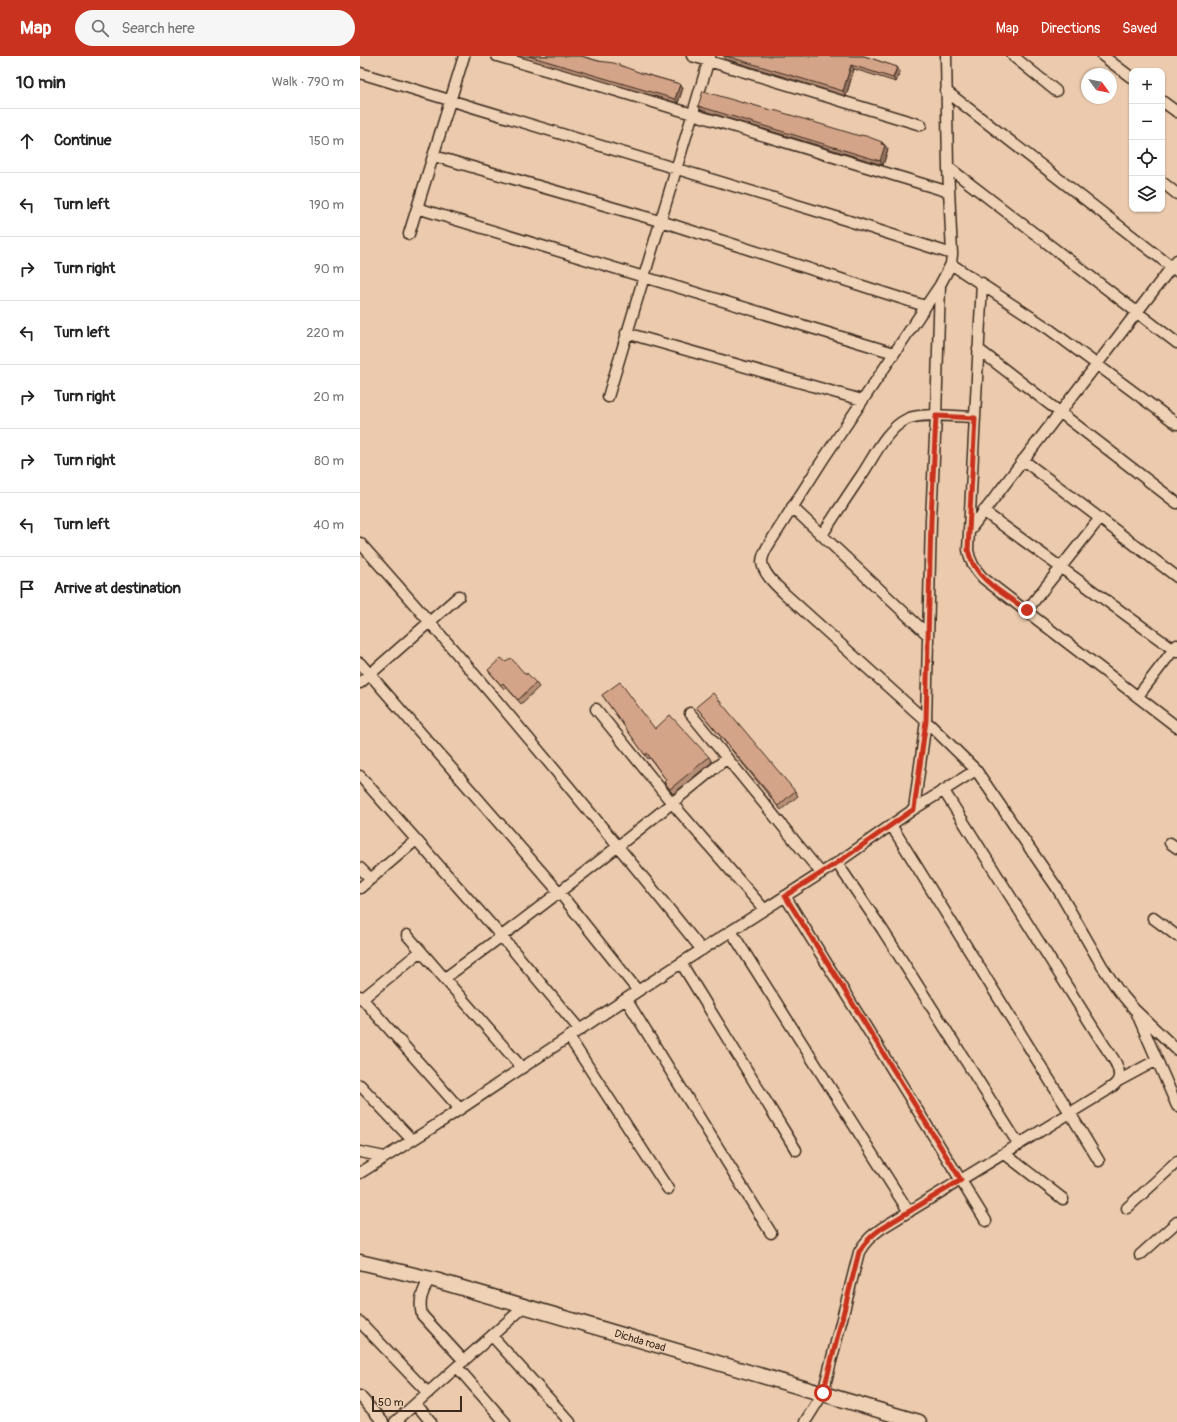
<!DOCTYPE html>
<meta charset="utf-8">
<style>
body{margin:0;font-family:Pangolin,sans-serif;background:#f6f6f6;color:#222}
.controls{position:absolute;right:12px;top:12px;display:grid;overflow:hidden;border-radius:8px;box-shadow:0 1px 3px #0004}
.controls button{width:36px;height:36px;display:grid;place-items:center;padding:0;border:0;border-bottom:1px solid #e0e0e0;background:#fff;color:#222;font:20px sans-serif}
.compass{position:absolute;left:721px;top:12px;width:36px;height:36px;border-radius:50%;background:#fff;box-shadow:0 1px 3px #0004;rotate:123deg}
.scale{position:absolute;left:12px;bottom:10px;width:90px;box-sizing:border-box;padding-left:4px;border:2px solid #3b2a1e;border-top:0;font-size:11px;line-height:14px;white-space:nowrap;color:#3b2a1e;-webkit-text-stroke:3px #efd2b5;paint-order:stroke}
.stop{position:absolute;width:12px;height:12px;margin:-9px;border:3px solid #c8321e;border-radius:50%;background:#fff}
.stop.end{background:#c8321e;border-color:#fff;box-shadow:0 1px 4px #0008}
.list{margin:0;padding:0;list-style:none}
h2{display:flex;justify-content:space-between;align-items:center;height:52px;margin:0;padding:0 16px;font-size:17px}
h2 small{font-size:13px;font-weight:400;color:#767676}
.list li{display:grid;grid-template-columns:26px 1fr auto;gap:12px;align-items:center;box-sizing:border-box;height:64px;padding:0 16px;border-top:1px solid #e0e0e0}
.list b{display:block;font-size:15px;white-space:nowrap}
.list em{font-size:13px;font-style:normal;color:#767676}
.icon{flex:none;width:22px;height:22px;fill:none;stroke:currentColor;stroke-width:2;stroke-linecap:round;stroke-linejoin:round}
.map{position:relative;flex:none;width:817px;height:1366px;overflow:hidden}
header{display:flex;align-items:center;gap:24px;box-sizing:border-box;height:56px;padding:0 20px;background:#c8321e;color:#fff}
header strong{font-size:19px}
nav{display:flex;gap:22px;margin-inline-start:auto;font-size:14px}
.search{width:280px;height:36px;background:#f6f6f6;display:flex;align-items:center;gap:10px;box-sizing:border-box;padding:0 14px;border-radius:22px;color:#767676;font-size:15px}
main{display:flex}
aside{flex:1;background:#fff}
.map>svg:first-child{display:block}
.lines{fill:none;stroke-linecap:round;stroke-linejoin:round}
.street-casing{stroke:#3b2a1e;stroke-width:13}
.secondary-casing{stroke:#3b2a1e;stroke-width:17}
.street{stroke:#efd2b5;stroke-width:10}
.secondary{stroke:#efd2b5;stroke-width:14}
.wall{fill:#b68d75;stroke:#3b2a1e}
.shaded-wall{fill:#94735f;stroke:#3b2a1e}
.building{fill:#d4a488;stroke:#3b2a1e}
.route{stroke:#c8321e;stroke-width:5}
.labels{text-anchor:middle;stroke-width:3;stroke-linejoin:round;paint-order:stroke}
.street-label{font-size:11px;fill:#3b2a1e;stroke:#efd2b5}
</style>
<header>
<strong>Map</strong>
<div class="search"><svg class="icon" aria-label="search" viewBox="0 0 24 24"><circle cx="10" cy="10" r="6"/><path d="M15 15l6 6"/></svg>Search here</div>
<nav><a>Map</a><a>Directions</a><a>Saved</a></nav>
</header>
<main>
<aside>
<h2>10 min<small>Walk · 790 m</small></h2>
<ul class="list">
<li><svg class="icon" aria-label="ahead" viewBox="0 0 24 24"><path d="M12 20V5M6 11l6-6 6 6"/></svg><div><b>Continue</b></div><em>150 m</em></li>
<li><svg class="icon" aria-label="left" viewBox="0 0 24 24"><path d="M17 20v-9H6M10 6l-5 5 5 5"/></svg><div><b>Turn left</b></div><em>190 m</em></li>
<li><svg class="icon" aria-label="right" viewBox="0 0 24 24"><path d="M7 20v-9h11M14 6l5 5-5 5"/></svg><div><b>Turn right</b></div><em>90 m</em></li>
<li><svg class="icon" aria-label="left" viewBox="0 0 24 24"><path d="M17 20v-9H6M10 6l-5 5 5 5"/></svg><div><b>Turn left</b></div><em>220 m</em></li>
<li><svg class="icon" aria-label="right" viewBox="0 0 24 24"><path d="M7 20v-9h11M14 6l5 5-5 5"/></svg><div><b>Turn right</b></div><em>20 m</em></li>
<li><svg class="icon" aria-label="right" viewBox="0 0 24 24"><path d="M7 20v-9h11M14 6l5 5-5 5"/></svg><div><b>Turn right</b></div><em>80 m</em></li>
<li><svg class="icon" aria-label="left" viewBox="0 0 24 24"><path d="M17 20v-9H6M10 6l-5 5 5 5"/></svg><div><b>Turn left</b></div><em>40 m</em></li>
<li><svg class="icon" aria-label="arrive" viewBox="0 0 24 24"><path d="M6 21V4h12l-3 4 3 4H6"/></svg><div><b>Arrive at destination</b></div></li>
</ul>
</aside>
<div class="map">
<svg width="817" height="1366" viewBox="0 0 817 1366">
<rect width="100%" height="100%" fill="#ebcaad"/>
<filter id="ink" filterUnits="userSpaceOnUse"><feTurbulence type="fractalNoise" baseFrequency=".025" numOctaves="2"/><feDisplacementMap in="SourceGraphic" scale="8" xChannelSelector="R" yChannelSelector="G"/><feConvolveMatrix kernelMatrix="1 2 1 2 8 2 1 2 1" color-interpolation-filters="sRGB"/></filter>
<g filter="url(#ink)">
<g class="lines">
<defs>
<path id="street" d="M137 0 237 29 589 136
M332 0 561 69
M586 0 588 111 592 198 591 208 580 229 462 405 411 485C407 491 402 499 402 506 403 518 417 530 425 538L566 665 616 714
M653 0 696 35
M743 0 772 22
M0 17 486 164 592 198
M586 35 817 215
M802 45 817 56
M74 100 310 168 565 250
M588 111 817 287
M802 126 817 138
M57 152 534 297
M49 178 104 0
M591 208 689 273 817 368
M622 227 608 494C610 506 615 513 623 522L817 671
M266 277 502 344
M618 293 817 447
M248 341 350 0
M663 404 817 521
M432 451 568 579
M623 455 817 596
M609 475 817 204
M462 479C475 459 488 439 501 420 514 401 526 373 547 363 562 356 598 361 615 361
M0 487C118 619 231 756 342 894
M667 554 740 462
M0 607 199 836 278 935
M0 627 99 540
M778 640 817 589
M236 653 312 747 404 853
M330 657 461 817
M0 720 142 881 220 974
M554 753 566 665 571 464 576 360 580 229
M531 769 710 1057 739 1105
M810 787 817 792
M477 807 522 873 659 1089
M0 812 11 823
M0 832 56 784
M425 840 626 1165
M793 862 817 880
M371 875 549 1156
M47 879 162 1012
M321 907 436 1094
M85 922C181 852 275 778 367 702
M0 940 100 1053
M2 943 61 895
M266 943 411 1177
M777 958 817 1050
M209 981 308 1133
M758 1025 797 1004
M0 1029 52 1084
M0 1096 25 1101
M645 1098 703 1143
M0 1117 70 1073 290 927 477 807 554 753 616 714 697 832 742 910 758 934 774 953 817 994
M767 1152 817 1106
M780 1199 817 1166
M69 1223C63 1236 58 1244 62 1259L104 1305
M0 1266 68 1337
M132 1280 210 1366
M97 1311 145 1366
M0 1340 23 1366
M56 1348 71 1366
M35 1366 164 1251
M445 1366 463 1337 499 1196C505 1185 512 1179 522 1172L746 1035C750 1032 756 1029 758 1024 763 1013 750 998 744 989L584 735"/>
<g id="secondary">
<path id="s1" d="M0 1206 75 1224 559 1366"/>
</g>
</defs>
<use href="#street" class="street-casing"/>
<use href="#secondary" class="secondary-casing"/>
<use href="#street" class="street"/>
<use href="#secondary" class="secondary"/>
</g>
<path class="wall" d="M157 0H221L320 28 323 32 318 47Z
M363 0H504L537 11 540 16 536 26 494 13 486 40 366 3 364 0Z
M383 47 410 54 524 89 528 93 523 109 341 54 338 50Z
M146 606 166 619 176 627 179 631 161 648 146 631 144 633 131 618 128 614Z
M242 639 295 673 349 701 352 706 313 738 304 726 306 724 290 702 288 703Z
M336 651 435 735 438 740 421 754 414 746 411 742Z"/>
<path class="shaded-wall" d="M491 9 494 13 486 40 483 35Z
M537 11 540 16 536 26 533 22Z
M320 28 323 32 318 47 315 43Z
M522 86 528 93 523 109 520 105Z"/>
<path class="building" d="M169 0H221L238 5 254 7 281 17 320 28 315 43Z
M366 0H504L537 11 533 22 491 9 483 35Z
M343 35 383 47V46L410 54 417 55 500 80V79L506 80 522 86 521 88 525 89 520 105 338 50Z
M141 602 146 606 151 602 166 619 167 617 176 627 158 644 143 627 141 629 128 614Z
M260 626 295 673 310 659 349 701 310 733 304 726 306 724 287 697 285 699 242 639Z
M353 637 435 735 418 750 411 742 412 741 336 651Z"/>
</g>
<g class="lines" filter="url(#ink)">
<path class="route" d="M463 1337 499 1196C505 1185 512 1179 522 1172L601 1124 477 922 425 840 477 807 554 753 566 665 571 464 576 360 615 362 608 494C614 523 644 538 667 554"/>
</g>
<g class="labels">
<g class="street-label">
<text dy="4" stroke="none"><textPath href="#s1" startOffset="291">Dichda road</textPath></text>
</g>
</g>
</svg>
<div class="controls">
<button>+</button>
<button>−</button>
<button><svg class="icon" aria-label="locate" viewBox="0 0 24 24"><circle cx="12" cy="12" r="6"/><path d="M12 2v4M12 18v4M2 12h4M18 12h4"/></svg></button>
<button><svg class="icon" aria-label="layers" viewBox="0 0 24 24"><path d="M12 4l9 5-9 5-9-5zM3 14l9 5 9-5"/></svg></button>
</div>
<svg class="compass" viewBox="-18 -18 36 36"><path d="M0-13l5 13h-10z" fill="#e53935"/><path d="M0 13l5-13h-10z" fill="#767676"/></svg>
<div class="scale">50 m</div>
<div class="stop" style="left:463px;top:1337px"></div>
<div class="stop end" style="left:667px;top:554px"></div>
</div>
</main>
